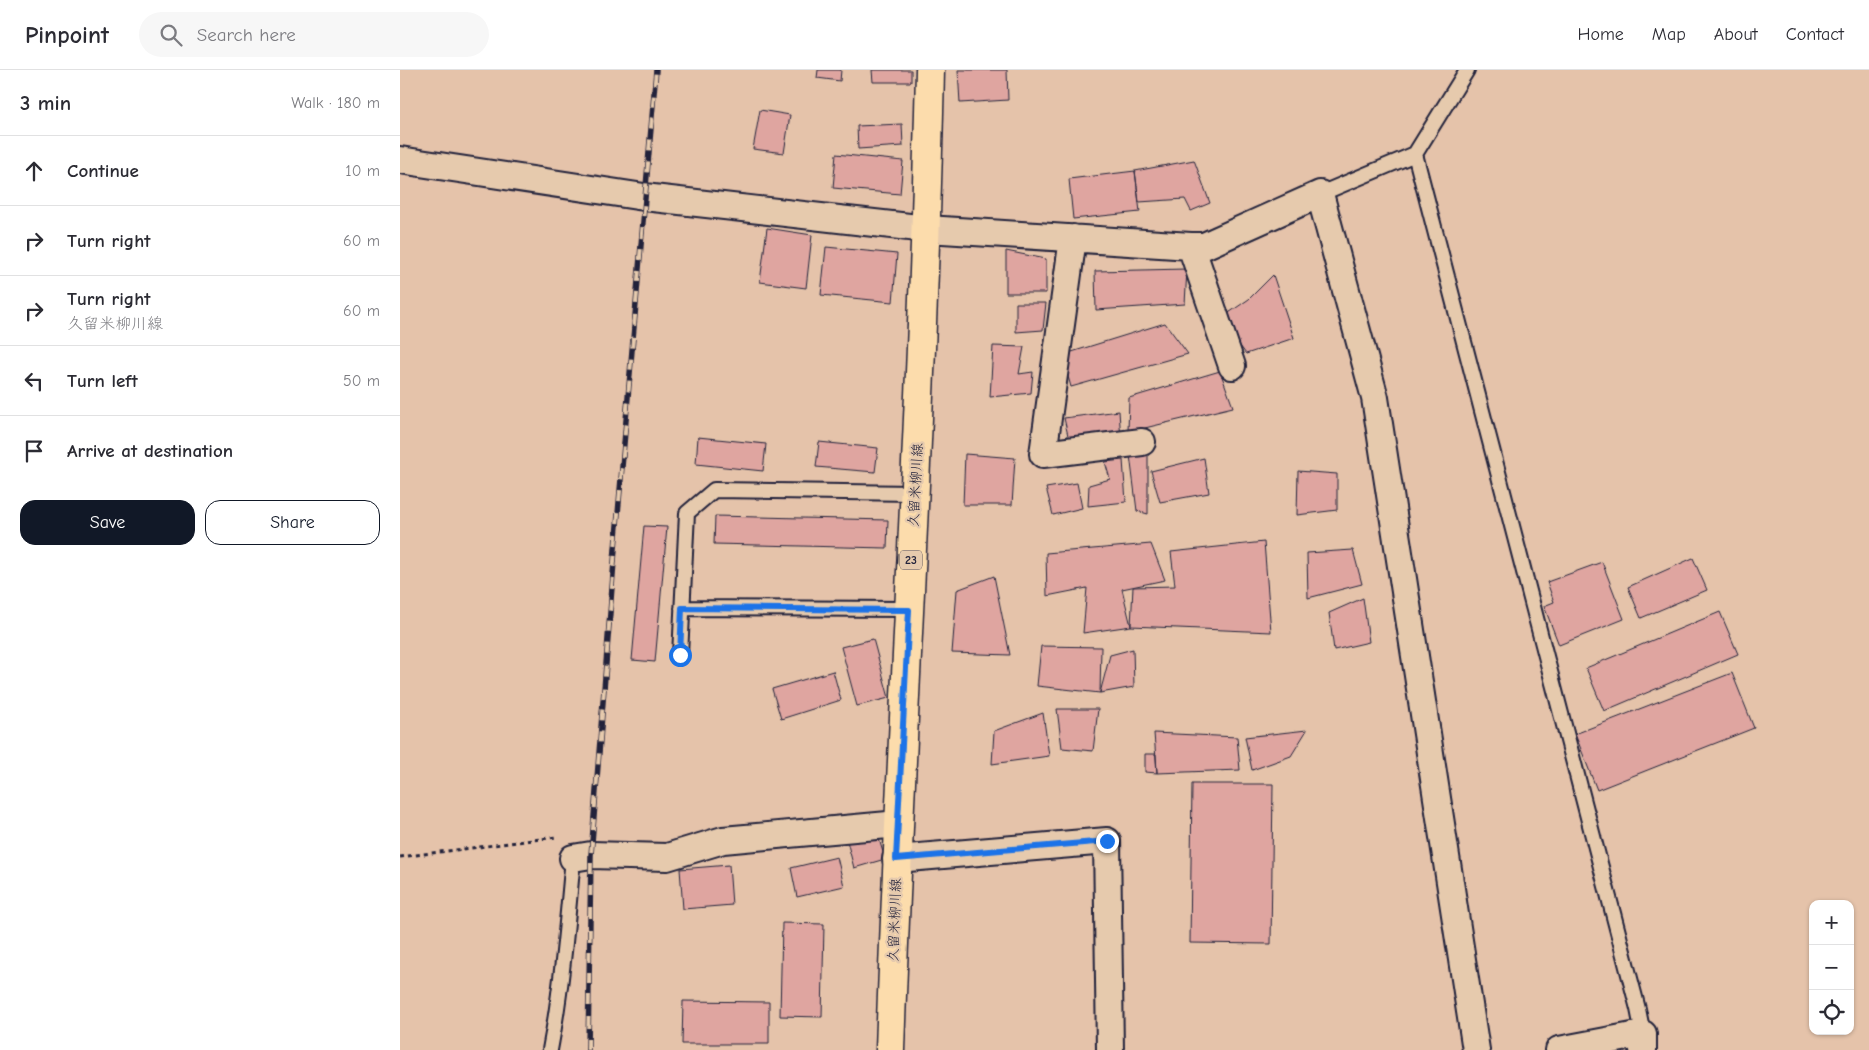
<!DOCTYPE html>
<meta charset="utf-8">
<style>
body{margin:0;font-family:"Comic Neue","Klee One",sans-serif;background:#f7f7f7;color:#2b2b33}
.controls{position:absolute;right:15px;bottom:15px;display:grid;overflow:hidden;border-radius:10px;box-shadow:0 1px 4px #0004}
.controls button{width:45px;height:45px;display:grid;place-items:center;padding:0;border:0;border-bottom:1px solid #e1e1e2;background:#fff;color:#2b2b33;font:25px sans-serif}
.stop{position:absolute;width:15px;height:15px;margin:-11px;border:4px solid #1a73e8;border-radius:50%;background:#fff}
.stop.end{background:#1a73e8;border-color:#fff;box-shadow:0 1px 5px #0008}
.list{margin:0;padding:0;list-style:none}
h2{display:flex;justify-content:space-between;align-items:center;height:65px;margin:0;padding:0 20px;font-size:21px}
h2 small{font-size:16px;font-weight:400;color:#7c7c81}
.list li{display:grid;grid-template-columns:32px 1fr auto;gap:15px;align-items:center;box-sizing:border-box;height:70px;padding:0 20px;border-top:1px solid #e1e1e2}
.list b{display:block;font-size:19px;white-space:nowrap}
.list p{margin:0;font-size:16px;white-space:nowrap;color:#7c7c81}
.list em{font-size:16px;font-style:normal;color:#7c7c81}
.actions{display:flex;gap:10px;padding:15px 20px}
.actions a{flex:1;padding:11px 0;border:1px solid #111827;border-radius:15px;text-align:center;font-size:18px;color:#111827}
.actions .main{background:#111827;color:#fff}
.icon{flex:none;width:28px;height:28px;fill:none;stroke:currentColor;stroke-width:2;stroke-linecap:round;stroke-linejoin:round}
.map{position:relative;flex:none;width:1469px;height:980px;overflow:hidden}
header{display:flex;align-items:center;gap:30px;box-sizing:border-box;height:70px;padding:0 25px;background:#fff;border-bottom:1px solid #e1e1e2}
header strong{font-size:24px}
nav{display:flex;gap:28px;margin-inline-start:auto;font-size:18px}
.search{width:350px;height:45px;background:#f7f7f7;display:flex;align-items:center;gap:12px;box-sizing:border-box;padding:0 18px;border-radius:28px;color:#7c7c81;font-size:19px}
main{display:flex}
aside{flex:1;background:#fff}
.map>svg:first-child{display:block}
.building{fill:#dfa5a0;stroke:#22223b}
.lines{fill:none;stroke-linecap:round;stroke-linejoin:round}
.service-casing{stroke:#22223b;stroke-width:18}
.minor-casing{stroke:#22223b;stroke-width:30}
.primary-casing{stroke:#22223b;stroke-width:31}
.path{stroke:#22223b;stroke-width:3;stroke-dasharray:4 4;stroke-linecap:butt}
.service{stroke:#e6caad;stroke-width:14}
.minor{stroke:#e6caad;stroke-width:26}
.primary{stroke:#fcdcac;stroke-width:28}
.rail-casing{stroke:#22223b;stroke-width:5.5}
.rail{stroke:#e6caad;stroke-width:4;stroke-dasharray:11;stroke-linecap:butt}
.route{stroke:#1a73e8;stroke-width:6}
.labels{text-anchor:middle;stroke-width:4.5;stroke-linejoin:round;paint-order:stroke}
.shield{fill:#e6caad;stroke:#5d545d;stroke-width:1}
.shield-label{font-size:12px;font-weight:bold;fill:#22223b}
.street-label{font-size:14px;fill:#22223b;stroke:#e6caad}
</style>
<header>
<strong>Pinpoint</strong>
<div class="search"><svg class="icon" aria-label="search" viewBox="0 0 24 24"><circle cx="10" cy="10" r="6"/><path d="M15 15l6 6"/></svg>Search here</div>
<nav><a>Home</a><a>Map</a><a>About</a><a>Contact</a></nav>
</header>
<main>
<aside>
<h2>3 min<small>Walk · 180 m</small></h2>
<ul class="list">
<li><svg class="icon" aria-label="ahead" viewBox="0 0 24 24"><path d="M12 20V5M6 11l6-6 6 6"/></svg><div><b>Continue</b></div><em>10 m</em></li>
<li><svg class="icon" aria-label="right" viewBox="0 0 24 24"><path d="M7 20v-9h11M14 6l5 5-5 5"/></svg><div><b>Turn right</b></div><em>60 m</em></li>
<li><svg class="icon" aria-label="right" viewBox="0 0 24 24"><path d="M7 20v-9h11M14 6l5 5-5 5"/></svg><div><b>Turn right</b><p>久留米柳川線</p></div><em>60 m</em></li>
<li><svg class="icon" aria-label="left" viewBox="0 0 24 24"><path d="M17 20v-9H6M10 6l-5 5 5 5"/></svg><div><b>Turn left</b></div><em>50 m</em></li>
<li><svg class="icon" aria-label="arrive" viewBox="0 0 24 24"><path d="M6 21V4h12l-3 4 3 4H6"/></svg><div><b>Arrive at destination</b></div></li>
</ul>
<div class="actions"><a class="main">Save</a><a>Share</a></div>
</aside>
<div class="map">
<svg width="1469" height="980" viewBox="0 0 1469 980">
<rect width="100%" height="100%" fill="#e5c3aa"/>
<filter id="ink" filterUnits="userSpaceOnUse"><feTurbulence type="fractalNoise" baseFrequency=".02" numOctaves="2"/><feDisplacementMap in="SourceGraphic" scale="10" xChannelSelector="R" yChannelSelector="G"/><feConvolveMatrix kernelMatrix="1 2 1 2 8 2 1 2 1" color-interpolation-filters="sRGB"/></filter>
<g filter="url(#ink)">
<path class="building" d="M418 0H441L440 11 417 8Z
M472 0H511V12H473Z
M558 0H607L608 30 560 33Z
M360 40 390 45 384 83 353 79Z
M502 54 503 76 458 79 457 56Z
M436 84 503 91 500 124 433 118Z
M794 90 810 133 791 141 785 129 739 132 735 101Z
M735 101 740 142 673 149 669 109Z
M367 158 412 165 406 218 360 212Z
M426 177 497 184 493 232 421 225Z
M606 181 646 189V223H606Z
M787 199 785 234 696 240 695 201Z
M873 205 894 268 846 284 820 249 849 229Z
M616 233H646L643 260 616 262Z
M765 253 788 284 671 317 662 285Z
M593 276 624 277 619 304 633 302 631 323 590 327Z
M820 301 833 337 728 362 729 328Z
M719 341 721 370H669L664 348Z
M298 367 366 374 363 401 296 394Z
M419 372 478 378 475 402 416 397Z
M748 382V444L737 441 730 385Z
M565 384 615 388 612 435H563Z
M804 388 809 423 760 432 751 401Z
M723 390 726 432 688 436 689 415 710 409 705 392Z
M898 401 937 404V440L897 445Z
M677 413 682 438 653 445 646 418Z
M315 446 488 450 487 478 314 474Z
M244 456 267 457 255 592 232 590Z
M864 472 871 562 731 556 733 517 775 516 771 482Z
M751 474 765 510 722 519 731 556 683 563 687 518 647 526 646 483Z
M953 480 962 514 908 528 907 483Z
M1293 488 1307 520 1241 548 1228 517Z
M1202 492 1224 549 1159 575 1144 536 1154 532 1147 512Z
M594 506 610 585 552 583 557 520Z
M963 528 969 572 934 580 929 543Z
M1320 542 1338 584 1204 641 1186 598Z
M473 569 489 628 457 636 441 577Z
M641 576 701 577 700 623 637 616Z
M733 579 734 617 700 623 710 585Z
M433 601 441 630 381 649 372 619Z
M1332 603 1354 658 1197 720 1175 664Z
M657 639H698L693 681 662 678Z
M643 643 649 686 592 694 594 661Z
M907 660 891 686 852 700 845 667Z
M754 663 837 667 840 700 757 703Z
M745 684H756L757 703 745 702Z
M792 714H873L871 874 790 873Z
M476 759 485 789 454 798 446 767Z
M437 787 444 816 397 827 391 798Z
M329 795 332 835 283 839 280 799Z
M382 853 424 854 422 947 380 946Z
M283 931 369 932V974H282Z"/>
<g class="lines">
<defs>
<path id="service" d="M1015 84 1238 939 1243 964
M920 124 1015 84 1067 0
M282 538 509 539
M280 585 287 443 314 420 514 423
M150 980C162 917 167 852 173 788"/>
<path id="minor" d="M0 90 244 127 527 159 791 176H804L920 124 975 328 1076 980
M673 168 643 384 742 372
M791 176 832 296
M173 788 191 785 267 787 323 770 499 754
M496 789 707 771 710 980
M1159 980 1243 964V980"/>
<path id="primary" d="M490 980C501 653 523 327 530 0"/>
</defs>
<use href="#service" class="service-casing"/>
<use href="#minor" class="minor-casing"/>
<use href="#primary" class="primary-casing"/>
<path class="path" d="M0 787 157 767"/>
<use href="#service" class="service"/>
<use href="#minor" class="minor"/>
<use href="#primary" class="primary"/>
<defs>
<path id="rail" d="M188 980 191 785 215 479 256 0"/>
</defs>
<use href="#rail" class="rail-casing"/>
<use href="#rail" class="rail"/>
</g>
</g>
<g class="lines" filter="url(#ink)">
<path class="route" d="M280 585 282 538 509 540 496 789 707 771"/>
</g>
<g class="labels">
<rect class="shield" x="500" y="480.5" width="22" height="19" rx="4"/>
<g class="shield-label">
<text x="511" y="494">23</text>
</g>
<g class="street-label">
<text transform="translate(515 415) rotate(-87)" y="5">久留米柳川線</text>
<text transform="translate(494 850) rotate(-88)" y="5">久留米柳川線</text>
</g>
</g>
</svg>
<div class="controls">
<button>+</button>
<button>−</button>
<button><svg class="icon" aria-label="locate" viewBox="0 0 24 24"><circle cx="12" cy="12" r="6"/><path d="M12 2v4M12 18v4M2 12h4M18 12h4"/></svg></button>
</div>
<div class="stop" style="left:280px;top:585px"></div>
<div class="stop end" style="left:707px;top:771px"></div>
</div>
</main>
